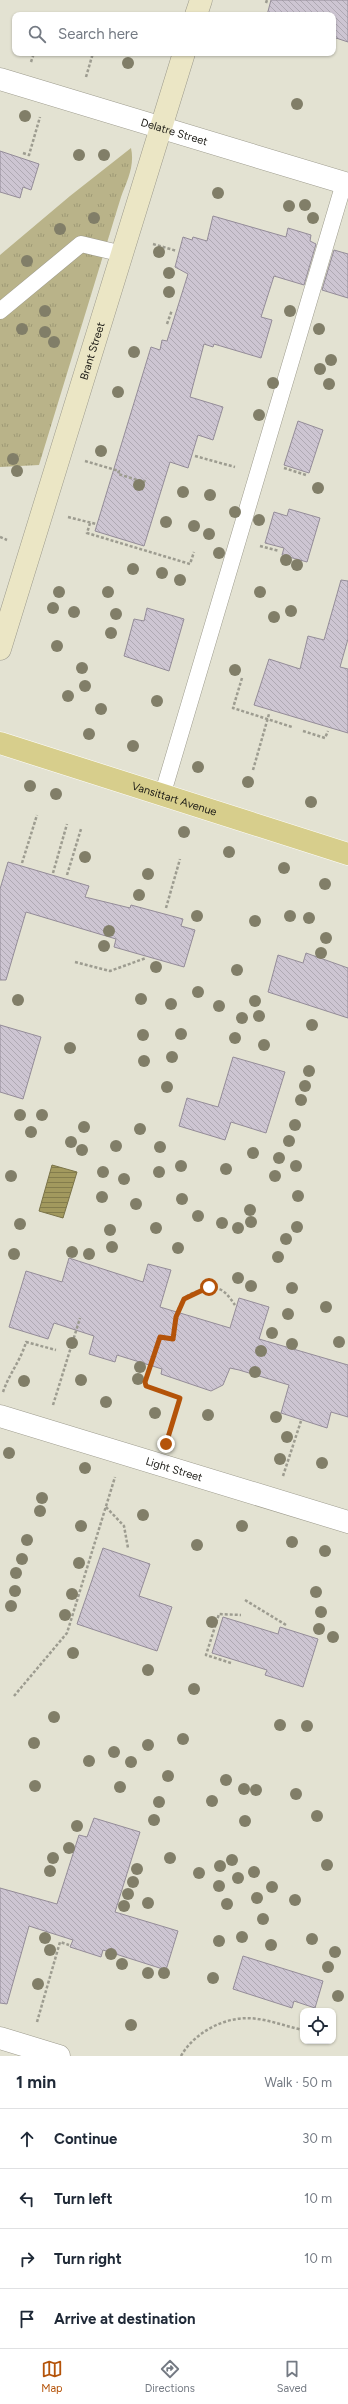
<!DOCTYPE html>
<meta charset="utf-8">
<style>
body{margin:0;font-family:Figtree,sans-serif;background:#f2f2f3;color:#1f2937}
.controls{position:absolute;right:12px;bottom:12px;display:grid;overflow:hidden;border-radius:8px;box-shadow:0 1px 3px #0004}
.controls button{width:36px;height:36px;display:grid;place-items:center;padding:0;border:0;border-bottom:1px solid #e0e1e3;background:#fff;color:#1f2937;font:20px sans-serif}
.stop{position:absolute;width:12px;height:12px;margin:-9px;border:3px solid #b45309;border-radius:50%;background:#fff}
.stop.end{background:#b45309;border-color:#fff;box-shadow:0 1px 4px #0008}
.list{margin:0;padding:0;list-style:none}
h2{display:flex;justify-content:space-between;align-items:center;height:52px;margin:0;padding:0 16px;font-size:17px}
h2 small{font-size:13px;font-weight:400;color:#747a83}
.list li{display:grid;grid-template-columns:26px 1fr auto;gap:12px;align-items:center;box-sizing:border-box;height:60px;padding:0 16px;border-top:1px solid #e0e1e3}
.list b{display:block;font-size:15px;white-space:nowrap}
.list em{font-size:13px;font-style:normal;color:#747a83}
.icon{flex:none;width:22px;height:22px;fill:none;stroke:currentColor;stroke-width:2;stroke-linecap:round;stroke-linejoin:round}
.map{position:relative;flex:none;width:348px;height:2056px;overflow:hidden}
.search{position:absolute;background:#fff;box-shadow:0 1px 3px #0004;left:12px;right:12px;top:12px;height:44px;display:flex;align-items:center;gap:10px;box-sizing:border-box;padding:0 14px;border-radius:8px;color:#747a83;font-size:15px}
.sheet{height:292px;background:#fff}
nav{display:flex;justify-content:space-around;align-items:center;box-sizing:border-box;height:56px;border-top:1px solid #e0e1e3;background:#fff;font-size:11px;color:#747a83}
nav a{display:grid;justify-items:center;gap:2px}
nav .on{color:#b45309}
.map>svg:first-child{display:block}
.grass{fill:url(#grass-tufts)}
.water{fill:url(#water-rules);stroke:#7a7348}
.building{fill:url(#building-back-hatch);stroke:#948c98}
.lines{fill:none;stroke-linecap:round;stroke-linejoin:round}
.lane-casing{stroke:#9d9b8d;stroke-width:17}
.street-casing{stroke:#9d9b8d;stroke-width:23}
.secondary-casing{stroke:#9d9b8d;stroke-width:23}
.primary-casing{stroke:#fff;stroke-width:23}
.path{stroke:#9d9c90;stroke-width:2.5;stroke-dasharray:3 2;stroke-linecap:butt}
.lane{stroke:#fff;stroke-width:16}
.street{stroke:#fff;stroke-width:22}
.secondary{stroke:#ebe6c5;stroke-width:22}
.primary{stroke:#d7ce8c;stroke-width:22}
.tree{fill:#817e68}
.route{stroke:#b45309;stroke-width:5}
.labels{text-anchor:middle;stroke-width:3;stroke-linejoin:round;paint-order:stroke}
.street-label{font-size:11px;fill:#1b1a15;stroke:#f1efdf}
</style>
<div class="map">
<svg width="348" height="2056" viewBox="0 0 348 2056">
<defs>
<pattern id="grass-tufts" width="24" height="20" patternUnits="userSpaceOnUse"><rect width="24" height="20" fill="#b9b389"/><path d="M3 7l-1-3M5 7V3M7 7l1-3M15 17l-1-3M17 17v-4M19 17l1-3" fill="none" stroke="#9e9975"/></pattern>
<pattern id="water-rules" width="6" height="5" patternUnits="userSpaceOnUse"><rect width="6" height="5" fill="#a2995e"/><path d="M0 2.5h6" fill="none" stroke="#837c4c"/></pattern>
<pattern id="building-back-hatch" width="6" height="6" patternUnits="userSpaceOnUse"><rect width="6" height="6" fill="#cdc5d2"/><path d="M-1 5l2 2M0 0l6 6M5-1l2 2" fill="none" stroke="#afa9b3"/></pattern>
</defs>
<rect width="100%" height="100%" fill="#e3e2d2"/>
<path class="grass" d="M131 148C135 166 127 181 121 197L39 465 0 467V255L70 196Z"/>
<path class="water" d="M52 1165 77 1172 63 1218 39 1211Z"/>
<path class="building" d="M271 0H348V42L333 37V15H267Z
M0 151 39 164 31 190 23 187 20 198 0 192Z
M213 216 286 237 288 228 311 235 310 241 316 244 304 285 274 276 261 317 272 320 261 358 214 344 213 347 204 344 190 397 223 407 213 440 198 435 188 468 170 462 144 546 95 531 151 347 160 350 162 340 167 341 188 274 175 267 183 237 192 240 193 237 207 241Z
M334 250 348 254V298L322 290Z
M298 421 323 430 309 473 284 465Z
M289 509 320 518 307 562 282 555 284 548 265 543 274 512 287 516Z
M341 580 348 581V639L340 667 348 669V733L254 705 269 659 300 669 308 636 324 640Z
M147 608 184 619 169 671 124 656 134 619 144 621Z
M8 862 89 886 85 897 130 908 131 905 183 919 181 926 195 930 184 967 114 947 116 939 26 912 6 980H0V889Z
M306 953 348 968V1018L268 992 278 955 303 963Z
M0 1025 41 1037 23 1099 0 1092Z
M233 1057 285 1072 266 1133 231 1122 225 1140 179 1126 187 1098 218 1107Z
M69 1258 143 1282 148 1264 171 1270 160 1307 230 1328 239 1298 269 1307 259 1339 348 1365V1417L331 1412 327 1428 281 1413 289 1385 239 1370 230 1368 223 1385 211 1391 161 1374 162 1369 117 1355 115 1362 89 1354 94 1336 54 1323 48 1339 9 1327 26 1271 62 1282Z
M103 1548 150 1564 139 1596 172 1607 157 1651 77 1624Z
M223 1617 278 1634 280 1627 318 1639 303 1687 265 1675 267 1670 212 1653Z
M94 1818 140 1832 115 1912 178 1931 166 1970 103 1950 101 1957 70 1947 73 1940 29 1926 7 2004 0 2003V1888L57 1904 79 1835 87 1837Z
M243 1956 323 1981 315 2008 294 2001 292 2008 233 1989Z"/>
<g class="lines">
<defs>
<path id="lane" d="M0 311 81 244 123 254
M162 796 344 183"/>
<g id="street">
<path id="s1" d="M0 79 348 184"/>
<path id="s2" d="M0 1416 348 1522"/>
<path d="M0 2038 59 2056"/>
</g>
<g id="secondary">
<path d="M196 15 201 0"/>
<path id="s3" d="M0 649 184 53"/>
</g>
<g id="primary">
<path id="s4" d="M0 743 348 854"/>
</g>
</defs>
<use href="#lane" class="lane-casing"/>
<use href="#street" class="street-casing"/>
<use href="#secondary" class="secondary-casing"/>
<use href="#primary" class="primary-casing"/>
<path class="path" d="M266 3 267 0
M31 62 34 53
M86 77 93 53
M23 153 29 155 40 117
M153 244 177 251
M167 324 172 310
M195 456 235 467
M85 461 119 471 118 474 144 482 146 478
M284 468 306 475
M68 517 96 524
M90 523 87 533 190 564 194 552
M0 537 7 540
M260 546 279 551
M242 678 233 708 292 727
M303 731 325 738 328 731
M253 770 269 714
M22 863 37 815
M53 873 67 824
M67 875 81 829
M166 908 180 859
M75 962 110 971 146 958
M3 1392C9 1374 21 1360 26 1342L56 1350
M53 1405 80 1318
M167 1440 180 1398 146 1386 145 1382 160 1337 173 1339C175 1326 175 1312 183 1300 186 1295 193 1293 199 1291 219 1285 223 1288 235 1305
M283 1476 301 1421
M106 1507 124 1526 128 1548
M245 1600 286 1625
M231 1663 206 1655 219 1614 241 1615
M14 1696 67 1633 115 1477
M37 2022 60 1942 69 1945
M181 2056C195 2031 229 2014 258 2019 273 2021 288 2027 303 2030"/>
<use href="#lane" class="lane"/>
<use href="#street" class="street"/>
<use href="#secondary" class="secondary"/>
<use href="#primary" class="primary"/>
</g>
<g class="tree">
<circle cx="128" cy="63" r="6"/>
<circle cx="297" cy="104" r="6"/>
<circle cx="25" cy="116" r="6"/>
<circle cx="79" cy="155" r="6"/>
<circle cx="104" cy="155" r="6"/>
<circle cx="218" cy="193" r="6"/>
<circle cx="305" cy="205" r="6"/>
<circle cx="289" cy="206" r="6"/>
<circle cx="94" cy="218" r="6"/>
<circle cx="313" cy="218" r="6"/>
<circle cx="60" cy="229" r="6"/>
<circle cx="159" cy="252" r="6"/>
<circle cx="27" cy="261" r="6"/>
<circle cx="169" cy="273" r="6"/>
<circle cx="169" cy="292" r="6"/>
<circle cx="45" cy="311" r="6"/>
<circle cx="290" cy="311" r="6"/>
<circle cx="22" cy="329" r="6"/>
<circle cx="319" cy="329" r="6"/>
<circle cx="45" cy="332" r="6"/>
<circle cx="54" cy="342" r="6"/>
<circle cx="134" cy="352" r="6"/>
<circle cx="331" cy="360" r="6"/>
<circle cx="320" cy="369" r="6"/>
<circle cx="273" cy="383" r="6"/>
<circle cx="329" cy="384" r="6"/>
<circle cx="118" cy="392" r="6"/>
<circle cx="259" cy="415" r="6"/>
<circle cx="101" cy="451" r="6"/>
<circle cx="13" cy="459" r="6"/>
<circle cx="17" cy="471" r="6"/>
<circle cx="139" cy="485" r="6"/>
<circle cx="318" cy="488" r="6"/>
<circle cx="183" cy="492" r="6"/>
<circle cx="210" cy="495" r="6"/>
<circle cx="235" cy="512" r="6"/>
<circle cx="259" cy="520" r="6"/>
<circle cx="166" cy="522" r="6"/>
<circle cx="194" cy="526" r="6"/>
<circle cx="209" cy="534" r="6"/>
<circle cx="219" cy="553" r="6"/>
<circle cx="286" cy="560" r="6"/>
<circle cx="297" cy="565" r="6"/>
<circle cx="133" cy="569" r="6"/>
<circle cx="162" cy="573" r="6"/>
<circle cx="180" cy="580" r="6"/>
<circle cx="59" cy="592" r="6"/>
<circle cx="108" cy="592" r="6"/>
<circle cx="260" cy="592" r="6"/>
<circle cx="53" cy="608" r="6"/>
<circle cx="291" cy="611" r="6"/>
<circle cx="74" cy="612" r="6"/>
<circle cx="116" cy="614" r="6"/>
<circle cx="274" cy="617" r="6"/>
<circle cx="111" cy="633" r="6"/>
<circle cx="57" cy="646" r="6"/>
<circle cx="82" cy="668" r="6"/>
<circle cx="235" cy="670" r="6"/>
<circle cx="85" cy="686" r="6"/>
<circle cx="68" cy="696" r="6"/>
<circle cx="157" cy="701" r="6"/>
<circle cx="101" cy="709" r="6"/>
<circle cx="89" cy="734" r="6"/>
<circle cx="133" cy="746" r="6"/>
<circle cx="198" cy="767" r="6"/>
<circle cx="248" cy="782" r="6"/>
<circle cx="30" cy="786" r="6"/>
<circle cx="56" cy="794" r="6"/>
<circle cx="311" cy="802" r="6"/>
<circle cx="184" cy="832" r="6"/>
<circle cx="229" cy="852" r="6"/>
<circle cx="85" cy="857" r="6"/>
<circle cx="284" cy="868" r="6"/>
<circle cx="148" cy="874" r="6"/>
<circle cx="325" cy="884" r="6"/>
<circle cx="139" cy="895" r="6"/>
<circle cx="197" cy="916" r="6"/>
<circle cx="290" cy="916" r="6"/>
<circle cx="309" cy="918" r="6"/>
<circle cx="255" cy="921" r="6"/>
<circle cx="109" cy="931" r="6"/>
<circle cx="326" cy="938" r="6"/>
<circle cx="104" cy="946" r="6"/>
<circle cx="321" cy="953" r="6"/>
<circle cx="156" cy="967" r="6"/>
<circle cx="237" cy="970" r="6"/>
<circle cx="198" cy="992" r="6"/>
<circle cx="141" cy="999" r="6"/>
<circle cx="18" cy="1000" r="6"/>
<circle cx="255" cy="1001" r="6"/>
<circle cx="171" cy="1004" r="6"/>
<circle cx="219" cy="1006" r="6"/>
<circle cx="259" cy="1016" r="6"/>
<circle cx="242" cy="1018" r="6"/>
<circle cx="312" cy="1025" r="6"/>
<circle cx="181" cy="1034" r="6"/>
<circle cx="143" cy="1035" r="6"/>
<circle cx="235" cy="1038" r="6"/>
<circle cx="264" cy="1045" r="6"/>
<circle cx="70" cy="1048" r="6"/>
<circle cx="172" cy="1057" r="6"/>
<circle cx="144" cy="1061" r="6"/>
<circle cx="309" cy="1071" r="6"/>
<circle cx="305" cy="1086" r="6"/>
<circle cx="167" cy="1087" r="6"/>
<circle cx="301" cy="1100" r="6"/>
<circle cx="20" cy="1115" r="6"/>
<circle cx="42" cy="1115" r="6"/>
<circle cx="295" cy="1125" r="6"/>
<circle cx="84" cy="1127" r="6"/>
<circle cx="140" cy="1129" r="6"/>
<circle cx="31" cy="1132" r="6"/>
<circle cx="289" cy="1141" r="6"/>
<circle cx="71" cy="1142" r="6"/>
<circle cx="116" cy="1146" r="6"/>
<circle cx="160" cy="1147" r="6"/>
<circle cx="82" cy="1150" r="6"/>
<circle cx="253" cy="1153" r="6"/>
<circle cx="279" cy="1158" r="6"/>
<circle cx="181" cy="1166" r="6"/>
<circle cx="296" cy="1166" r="6"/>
<circle cx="226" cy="1169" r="6"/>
<circle cx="103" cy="1172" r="6"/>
<circle cx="159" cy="1172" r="6"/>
<circle cx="11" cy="1176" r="6"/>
<circle cx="275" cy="1176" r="6"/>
<circle cx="124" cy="1179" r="6"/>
<circle cx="298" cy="1196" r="6"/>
<circle cx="102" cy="1197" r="6"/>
<circle cx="182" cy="1199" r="6"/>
<circle cx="136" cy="1204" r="6"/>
<circle cx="250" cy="1210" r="6"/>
<circle cx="198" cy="1216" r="6"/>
<circle cx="251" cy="1222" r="6"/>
<circle cx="222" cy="1223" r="6"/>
<circle cx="20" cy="1224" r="6"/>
<circle cx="297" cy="1227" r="6"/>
<circle cx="156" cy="1228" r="6"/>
<circle cx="238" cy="1228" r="6"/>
<circle cx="110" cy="1230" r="6"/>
<circle cx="286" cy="1239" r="6"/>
<circle cx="112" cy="1247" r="6"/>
<circle cx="178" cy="1248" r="6"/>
<circle cx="72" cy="1252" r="6"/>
<circle cx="14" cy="1254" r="6"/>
<circle cx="89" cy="1254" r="6"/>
<circle cx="278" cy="1257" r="6"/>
<circle cx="238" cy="1278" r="6"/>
<circle cx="251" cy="1286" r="6"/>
<circle cx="292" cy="1288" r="6"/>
<circle cx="326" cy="1307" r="6"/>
<circle cx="288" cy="1314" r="6"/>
<circle cx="272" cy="1333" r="6"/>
<circle cx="339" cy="1342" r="6"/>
<circle cx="72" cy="1343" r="6"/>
<circle cx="292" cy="1344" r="6"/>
<circle cx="261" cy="1351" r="6"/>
<circle cx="140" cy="1367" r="6"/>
<circle cx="255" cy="1372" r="6"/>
<circle cx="138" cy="1379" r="6"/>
<circle cx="81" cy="1380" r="6"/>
<circle cx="24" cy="1381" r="6"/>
<circle cx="106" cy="1402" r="6"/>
<circle cx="155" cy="1413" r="6"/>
<circle cx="208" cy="1415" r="6"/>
<circle cx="276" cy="1417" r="6"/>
<circle cx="287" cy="1437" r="6"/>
<circle cx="9" cy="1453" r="6"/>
<circle cx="280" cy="1459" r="6"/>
<circle cx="322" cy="1463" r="6"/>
<circle cx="85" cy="1468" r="6"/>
<circle cx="42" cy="1498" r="6"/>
<circle cx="40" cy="1511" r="6"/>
<circle cx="143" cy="1515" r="6"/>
<circle cx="81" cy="1526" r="6"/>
<circle cx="242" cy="1526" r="6"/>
<circle cx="27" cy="1540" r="6"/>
<circle cx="292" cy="1542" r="6"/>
<circle cx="197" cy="1545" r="6"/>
<circle cx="325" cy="1551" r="6"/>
<circle cx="22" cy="1559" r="6"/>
<circle cx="79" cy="1563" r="6"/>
<circle cx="16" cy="1573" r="6"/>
<circle cx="15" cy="1591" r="6"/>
<circle cx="316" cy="1592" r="6"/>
<circle cx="72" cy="1594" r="6"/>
<circle cx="11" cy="1606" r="6"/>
<circle cx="321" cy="1612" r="6"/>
<circle cx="65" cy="1615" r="6"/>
<circle cx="212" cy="1622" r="6"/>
<circle cx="319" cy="1629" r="6"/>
<circle cx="333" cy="1637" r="6"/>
<circle cx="73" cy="1653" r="6"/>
<circle cx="148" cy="1670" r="6"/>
<circle cx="194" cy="1689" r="6"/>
<circle cx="54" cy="1717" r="6"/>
<circle cx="280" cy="1725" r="6"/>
<circle cx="307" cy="1726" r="6"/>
<circle cx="183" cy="1739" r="6"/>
<circle cx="34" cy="1743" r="6"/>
<circle cx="148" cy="1745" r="6"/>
<circle cx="114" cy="1752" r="6"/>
<circle cx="89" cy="1761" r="6"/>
<circle cx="131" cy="1762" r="6"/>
<circle cx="168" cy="1776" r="6"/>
<circle cx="226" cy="1780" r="6"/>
<circle cx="35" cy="1786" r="6"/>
<circle cx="120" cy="1787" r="6"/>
<circle cx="244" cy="1789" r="6"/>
<circle cx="256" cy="1790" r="6"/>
<circle cx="296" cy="1794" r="6"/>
<circle cx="212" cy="1801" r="6"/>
<circle cx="159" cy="1802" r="6"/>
<circle cx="317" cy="1816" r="6"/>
<circle cx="154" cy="1820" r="6"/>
<circle cx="245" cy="1821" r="6"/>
<circle cx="77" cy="1826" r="6"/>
<circle cx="69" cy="1848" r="6"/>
<circle cx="53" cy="1858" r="6"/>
<circle cx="170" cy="1858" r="6"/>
<circle cx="232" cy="1860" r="6"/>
<circle cx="327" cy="1865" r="6"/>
<circle cx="220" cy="1866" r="6"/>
<circle cx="137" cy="1869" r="6"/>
<circle cx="50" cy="1871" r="6"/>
<circle cx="254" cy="1872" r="6"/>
<circle cx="199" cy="1873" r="6"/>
<circle cx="238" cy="1878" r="6"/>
<circle cx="133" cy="1882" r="6"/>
<circle cx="219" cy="1886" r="6"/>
<circle cx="272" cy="1887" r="6"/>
<circle cx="128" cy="1894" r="6"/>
<circle cx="257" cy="1898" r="6"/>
<circle cx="295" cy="1900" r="6"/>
<circle cx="148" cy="1903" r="6"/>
<circle cx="227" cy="1904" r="6"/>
<circle cx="124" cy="1906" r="6"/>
<circle cx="263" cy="1919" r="6"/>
<circle cx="242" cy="1937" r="6"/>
<circle cx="45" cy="1938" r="6"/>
<circle cx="312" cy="1939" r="6"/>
<circle cx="219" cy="1941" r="6"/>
<circle cx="271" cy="1945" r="6"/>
<circle cx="50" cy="1950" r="6"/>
<circle cx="335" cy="1952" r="6"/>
<circle cx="111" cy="1954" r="6"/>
<circle cx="122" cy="1964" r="6"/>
<circle cx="328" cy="1967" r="6"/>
<circle cx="148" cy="1973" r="6"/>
<circle cx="164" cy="1973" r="6"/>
<circle cx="213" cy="1978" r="6"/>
<circle cx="38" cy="1984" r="6"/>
<circle cx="338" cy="1996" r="6"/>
<circle cx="131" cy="2025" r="6"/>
</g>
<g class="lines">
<path class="route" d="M166 1444 180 1398 146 1386 145 1382 160 1337 173 1339 176 1317 184 1299 209 1287"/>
</g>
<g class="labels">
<g class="street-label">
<text dy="4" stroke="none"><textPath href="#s1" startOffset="182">Delatre Street</textPath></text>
<text dy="4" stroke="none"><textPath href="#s3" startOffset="312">Brant Street</textPath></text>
<text dy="4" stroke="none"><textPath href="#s4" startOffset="183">Vansittart Avenue</textPath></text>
<text dy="4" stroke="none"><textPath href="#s2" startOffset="182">Light Street</textPath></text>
</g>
</g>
</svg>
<div class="controls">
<button><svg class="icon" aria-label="locate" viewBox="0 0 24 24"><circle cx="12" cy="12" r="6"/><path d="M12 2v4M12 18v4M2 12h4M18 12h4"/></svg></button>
</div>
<div class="stop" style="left:209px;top:1287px"></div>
<div class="stop end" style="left:166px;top:1444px"></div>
<div class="search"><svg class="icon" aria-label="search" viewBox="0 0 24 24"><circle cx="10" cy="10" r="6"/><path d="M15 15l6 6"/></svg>Search here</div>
</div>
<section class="sheet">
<h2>1 min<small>Walk · 50 m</small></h2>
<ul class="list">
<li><svg class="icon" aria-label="ahead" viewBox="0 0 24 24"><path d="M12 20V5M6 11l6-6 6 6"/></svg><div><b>Continue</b></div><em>30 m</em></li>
<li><svg class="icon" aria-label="left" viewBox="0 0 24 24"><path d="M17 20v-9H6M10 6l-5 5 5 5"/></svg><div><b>Turn left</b></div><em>10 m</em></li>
<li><svg class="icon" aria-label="right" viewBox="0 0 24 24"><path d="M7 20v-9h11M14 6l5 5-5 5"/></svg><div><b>Turn right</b></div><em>10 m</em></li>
<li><svg class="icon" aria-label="arrive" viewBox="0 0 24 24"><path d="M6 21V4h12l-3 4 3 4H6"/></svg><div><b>Arrive at destination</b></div></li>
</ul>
</section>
<nav>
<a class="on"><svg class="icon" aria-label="map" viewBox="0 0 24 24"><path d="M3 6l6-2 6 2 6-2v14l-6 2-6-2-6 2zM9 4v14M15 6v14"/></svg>Map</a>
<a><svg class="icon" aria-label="directions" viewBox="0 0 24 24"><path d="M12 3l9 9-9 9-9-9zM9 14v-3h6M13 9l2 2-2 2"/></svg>Directions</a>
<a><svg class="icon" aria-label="saved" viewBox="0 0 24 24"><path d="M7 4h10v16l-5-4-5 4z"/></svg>Saved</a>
</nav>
